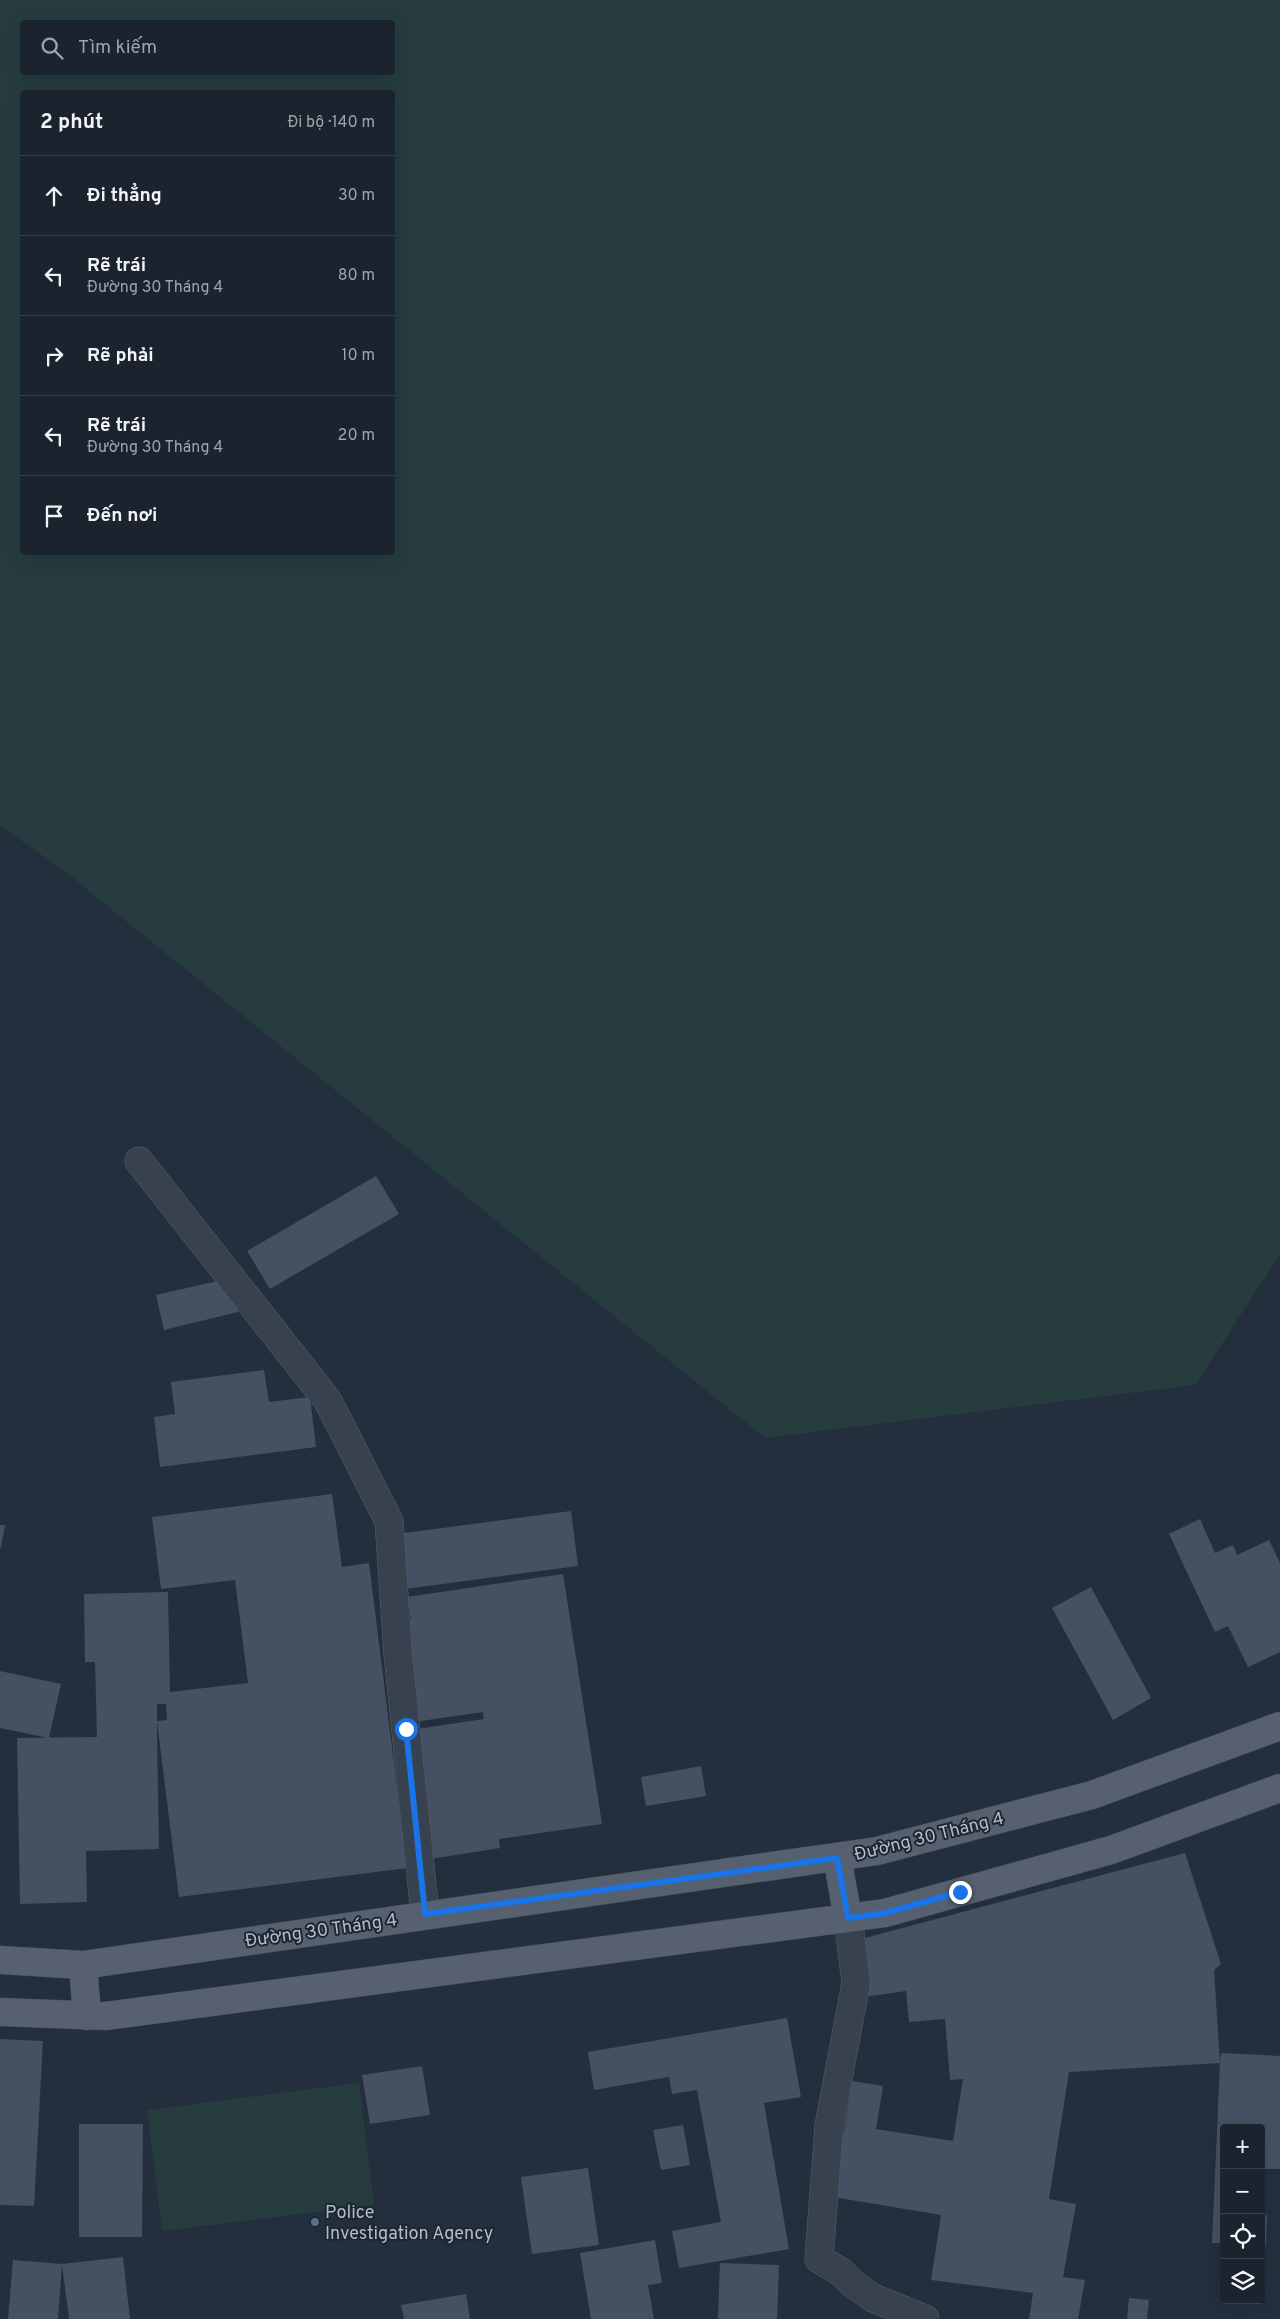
<!DOCTYPE html>
<html lang="vi">
<meta charset="utf-8">
<style>
body{margin:0;font-family:Overpass,sans-serif;background:#282f3a;color:#f1f3f6}
.controls{position:absolute;right:15px;bottom:15px;display:grid;overflow:hidden;border-radius:5px;box-shadow:0 5px 20px #0002}
.controls button{width:45px;height:45px;display:grid;place-items:center;padding:0;border:0;border-bottom:1px solid #39404a;background:#1b232e;color:#f1f3f6;font:25px sans-serif}
.stop{position:absolute;width:15px;height:15px;margin:-11px;border:4px solid #1a73e8;border-radius:50%;background:#fff}
.stop.end{background:#1a73e8;border-color:#fff;box-shadow:0 1px 5px #0008}
.list{margin:0;padding:0;list-style:none}
h2{display:flex;justify-content:space-between;align-items:center;height:65px;margin:0;padding:0 20px;font-size:21px}
h2 small{font-size:16px;font-weight:400;color:#a0a4aa}
.list li{display:grid;grid-template-columns:32px 1fr auto;gap:15px;align-items:center;box-sizing:border-box;height:80px;padding:0 20px;border-top:1px solid #39404a}
.list b{display:block;font-size:19px;white-space:nowrap}
.list p{margin:0;font-size:16px;white-space:nowrap;color:#a0a4aa}
.list em{font-size:16px;font-style:normal;color:#a0a4aa}
.icon{flex:none;width:28px;height:28px;fill:none;stroke:currentColor;stroke-width:2;stroke-linecap:round;stroke-linejoin:round}
.map{position:relative;flex:none;width:1280px;height:2319px;overflow:hidden}
.search{position:absolute;background:#1b232e;box-shadow:0 5px 20px #0002;left:20px;top:20px;width:375px;height:55px;display:flex;align-items:center;gap:12px;box-sizing:border-box;padding:0 18px;border-radius:5px;color:#a0a4aa;font-size:19px}
.panel{position:absolute;background:#1b232e;box-shadow:0 5px 20px #0002;left:20px;top:90px;width:375px;height:465px;border-radius:5px}
.map>svg:first-child{display:block}
.green{fill:#263c3f;fill-rule:evenodd}
.building{fill:#455162}
.lines{fill:none;stroke-linecap:round;stroke-linejoin:round}
.street-casing{stroke:#565f6c;stroke-width:29}
.primary-casing{stroke:#414a57;stroke-width:29}
.street{stroke:#38414e;stroke-width:28}
.primary{stroke:#56606e;stroke-width:28}
.route{stroke:#1a73e8;stroke-width:6}
.service-dot{fill:#5c6f8a;stroke:#1d2633;stroke-width:2}
.labels{text-anchor:middle;stroke-width:4;stroke-linejoin:round;paint-order:stroke}
.street-label{font-size:18px;fill:#b4bcc9;stroke:#1d2633}
.poi-label{font-size:18px;fill:#b4bcc9;stroke:#1d2633;text-anchor:start}
</style>
<div class="map">
<svg width="1280" height="2319" viewBox="0 0 1280 2319">
<rect width="100%" height="100%" fill="#242f3e"/>
<path class="green" d="M0 0H1280V1255L1195 1385 765 1438 58 866 0 826ZM22 22H392V72H22ZM22 92H392V552H22Z
M359 2083 374 2205 162 2231 147 2110Z"/>
<path class="building" d="M376 1176 399 1214 270 1289 247 1251Z
M231 1278 238 1312 164 1330 156 1295Z
M264 1370 269 1402 310 1397 316 1447 160 1467 154 1417 175 1414 171 1382Z
M332 1494 342 1567 369 1563 407 1868 179 1897 157 1721 167 1720 166 1704H157V1736L159 1849 86 1851 87 1902 20 1904 17 1738 97 1737 95 1662H85L84 1594 168 1592 170 1692 248 1683 235 1580 161 1589 152 1517Z
M571 1511 578 1566 405 1589 397 1534Z
M1200 1519 1215 1553 1233 1545 1237 1555 1269 1540 1280 1563V1652L1248 1667 1228 1626 1215 1632 1169 1534Z
M0 1525H5L1 1548H0Z
M563 1574 602 1824 499 1839 500 1848 430 1859 410 1730 484 1719 483 1712 414 1722 398 1620 411 1619 407 1597Z
M1091 1587 1151 1698 1113 1720 1052 1608Z
M0 1671 61 1684 49 1738 0 1728Z
M701 1766 706 1796 646 1806 641 1777Z
M1185 1853 1221 1964 1214 1970 1220 2063 1221 2053 1280 2056V2169H1261V2128H1224V2243H1212L1220 2063 1069 2072 1049 2199 1076 2204 1063 2277 1085 2280 1078 2319H1029L1033 2293 931 2280 941 2215 833 2197 852 2081 883 2086 876 2129 953 2141 963 2079 950 2080 945 2019 909 2022 906 1991 864 1997 861 1939Z
M787 2018 801 2097 764 2103 789 2249 679 2268 672 2231 721 2222 697 2090 672 2094 669 2077 594 2090 588 2052Z
M0 2039 43 2041 34 2206 0 2205Z
M422 2066 430 2115 370 2124 362 2075Z
M79 2124H143L142 2237H79Z
M683 2125 690 2165 661 2170 653 2130Z
M588 2168 599 2245 532 2254 521 2177Z
M1261 2215H1267L1266 2245H1261Z
M655 2240 662 2283 648 2285 654 2319H591L580 2253Z
M123 2257 130 2319H69L62 2264Z
M13 2260 62 2264 58 2319H8Z
M720 2263 779 2265 777 2319H718Z
M466 2294 470 2319H404L401 2305Z
M1129 2298 1149 2300 1147 2319H1127Z"/>
<g class="lines">
<defs>
<path id="street" d="M139 1161 328 1401 389 1521 398 1655 425 1914
M848 1918 856 1983 829 2126 819 2259 841 2272 852 2283 873 2298 925 2319"/>
<path id="primary" d="M837 1857 848 1918
M0 1960 83 1965 877 1851 1092 1795 1280 1726
M83 1965 87 2016
M0 2012 106 2016 885 1913 1111 1850 1280 1788"/>
</defs>
<use href="#street" class="street-casing"/>
<use href="#primary" class="primary-casing"/>
<use href="#street" class="street"/>
<use href="#primary" class="primary"/>
</g>
<g class="lines">
<path class="route" d="M406 1729 425 1914 837 1858 848 1918 885 1913 960 1892"/>
</g>
<circle class="service-dot" cx="315" cy="2222" r="5"/>
<g class="labels">
<g class="street-label">
<text transform="translate(929 1836) rotate(-14)" y="6">Đường 30 Tháng 4</text>
<text transform="translate(321 1930) rotate(-8)" y="6">Đường 30 Tháng 4</text>
</g>
<g class="poi-label">
<text x="325" y="2218">Police<tspan x="325" dy="21">Investigation Agency</tspan></text>
</g>
</g>
</svg>
<div class="controls">
<button>+</button>
<button>−</button>
<button><svg class="icon" aria-label="locate" viewBox="0 0 24 24"><circle cx="12" cy="12" r="6"/><path d="M12 2v4M12 18v4M2 12h4M18 12h4"/></svg></button>
<button><svg class="icon" aria-label="layers" viewBox="0 0 24 24"><path d="M12 4l9 5-9 5-9-5zM3 14l9 5 9-5"/></svg></button>
</div>
<div class="stop" style="left:406px;top:1729px"></div>
<div class="stop end" style="left:960px;top:1892px"></div>
<div class="search"><svg class="icon" aria-label="search" viewBox="0 0 24 24"><circle cx="10" cy="10" r="6"/><path d="M15 15l6 6"/></svg>Tìm kiếm</div>
<section class="panel">
<h2>2 phút<small>Đi bộ · 140 m</small></h2>
<ul class="list">
<li><svg class="icon" aria-label="ahead" viewBox="0 0 24 24"><path d="M12 20V5M6 11l6-6 6 6"/></svg><div><b>Đi thẳng</b></div><em>30 m</em></li>
<li><svg class="icon" aria-label="left" viewBox="0 0 24 24"><path d="M17 20v-9H6M10 6l-5 5 5 5"/></svg><div><b>Rẽ trái</b><p>Đường 30 Tháng 4</p></div><em>80 m</em></li>
<li><svg class="icon" aria-label="right" viewBox="0 0 24 24"><path d="M7 20v-9h11M14 6l5 5-5 5"/></svg><div><b>Rẽ phải</b></div><em>10 m</em></li>
<li><svg class="icon" aria-label="left" viewBox="0 0 24 24"><path d="M17 20v-9H6M10 6l-5 5 5 5"/></svg><div><b>Rẽ trái</b><p>Đường 30 Tháng 4</p></div><em>20 m</em></li>
<li><svg class="icon" aria-label="arrive" viewBox="0 0 24 24"><path d="M6 21V4h12l-3 4 3 4H6"/></svg><div><b>Đến nơi</b></div></li>
</ul>
</section>
</div>
